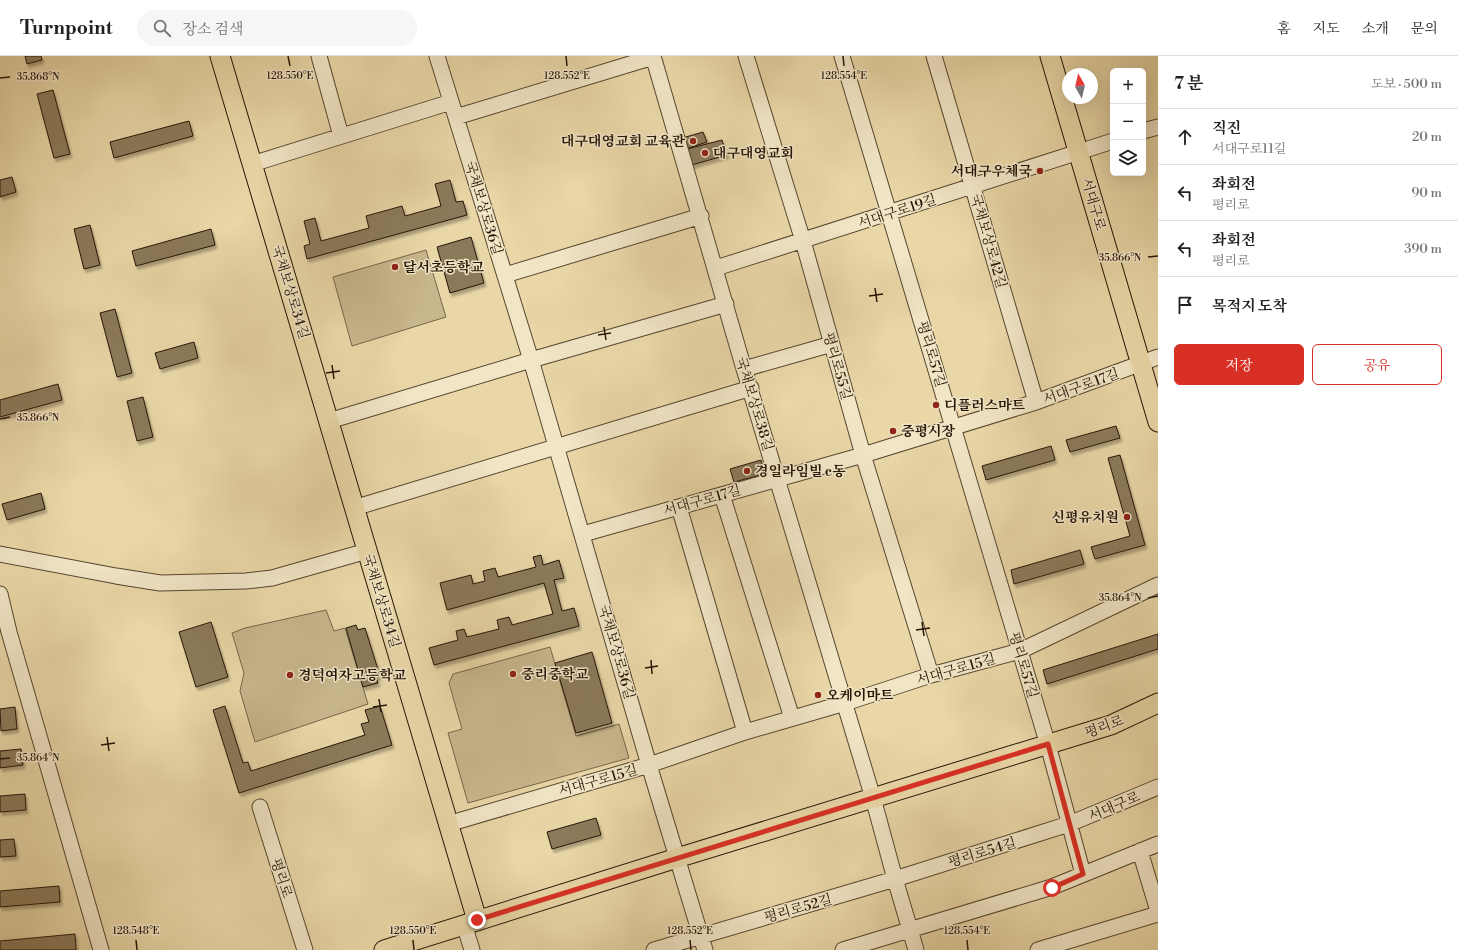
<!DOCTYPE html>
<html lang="ko">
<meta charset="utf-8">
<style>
body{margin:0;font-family:"Libre Bodoni","Noto Serif KR",serif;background:#f6f6f6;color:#202124}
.controls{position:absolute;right:12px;top:12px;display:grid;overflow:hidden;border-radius:6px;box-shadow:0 4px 16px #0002}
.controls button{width:36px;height:36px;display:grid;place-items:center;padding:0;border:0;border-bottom:1px solid #e0e0e0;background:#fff;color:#202124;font:20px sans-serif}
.compass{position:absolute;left:1062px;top:12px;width:36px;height:36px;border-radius:50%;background:#fff;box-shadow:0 4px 16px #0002;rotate:352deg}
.stop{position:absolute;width:12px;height:12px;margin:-9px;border:3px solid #d93025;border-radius:50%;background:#fff}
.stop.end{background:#d93025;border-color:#fff;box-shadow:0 1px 4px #0008}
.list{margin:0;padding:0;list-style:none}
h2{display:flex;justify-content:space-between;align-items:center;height:52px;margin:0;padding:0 16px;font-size:17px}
h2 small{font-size:13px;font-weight:400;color:#757577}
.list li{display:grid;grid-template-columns:26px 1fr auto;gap:12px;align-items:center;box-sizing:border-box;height:56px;padding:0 16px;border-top:1px solid #e0e0e0}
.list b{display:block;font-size:15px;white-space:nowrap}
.list p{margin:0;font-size:13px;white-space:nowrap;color:#757577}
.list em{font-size:13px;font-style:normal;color:#757577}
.actions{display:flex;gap:8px;padding:12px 16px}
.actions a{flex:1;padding:9px 0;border:1px solid #d93025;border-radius:6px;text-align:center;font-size:14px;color:#d93025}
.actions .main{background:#d93025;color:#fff}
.icon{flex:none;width:22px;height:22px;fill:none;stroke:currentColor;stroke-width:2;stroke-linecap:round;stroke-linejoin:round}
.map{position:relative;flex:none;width:1158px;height:894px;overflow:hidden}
header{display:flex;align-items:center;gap:24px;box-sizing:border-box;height:56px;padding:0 20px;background:#fff;border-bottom:1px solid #e0e0e0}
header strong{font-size:19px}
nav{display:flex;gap:22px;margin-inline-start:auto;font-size:14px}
.search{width:280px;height:36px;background:#f6f6f6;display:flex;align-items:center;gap:10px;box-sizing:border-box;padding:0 14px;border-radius:22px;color:#757577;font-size:15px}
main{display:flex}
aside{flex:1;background:#fff}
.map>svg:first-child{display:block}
.green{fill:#c8b68c;stroke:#76664a}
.building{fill:#8b7a5a;stroke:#251607;filter:url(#shadow)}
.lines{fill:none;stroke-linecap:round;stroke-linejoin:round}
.minor-casing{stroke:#56462f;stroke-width:17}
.major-casing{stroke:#251607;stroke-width:21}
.minor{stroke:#f1e5c6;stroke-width:15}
.major{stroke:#e9d7a7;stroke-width:19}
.route{stroke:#d93025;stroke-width:5}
.ticks{fill:none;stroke:#251607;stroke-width:1.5}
.poi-dot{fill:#8f2418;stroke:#f1e5c6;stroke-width:1.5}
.labels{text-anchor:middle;stroke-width:3;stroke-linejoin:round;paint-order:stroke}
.poi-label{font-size:14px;font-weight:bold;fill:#251607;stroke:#f1e5c6;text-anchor:start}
.street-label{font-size:14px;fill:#251607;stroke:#f1e5c6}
.ticks-label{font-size:10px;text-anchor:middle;fill:#251607;stroke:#f1e5c6;stroke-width:3;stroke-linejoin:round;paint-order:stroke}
</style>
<header>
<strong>Turnpoint</strong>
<div class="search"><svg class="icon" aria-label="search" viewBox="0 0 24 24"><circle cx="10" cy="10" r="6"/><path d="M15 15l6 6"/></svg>장소 검색</div>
<nav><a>홈</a><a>지도</a><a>소개</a><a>문의</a></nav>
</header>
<main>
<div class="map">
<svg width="1158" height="894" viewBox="0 0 1158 894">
<defs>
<filter id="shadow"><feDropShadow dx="2" dy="3.5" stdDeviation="1" flood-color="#0004"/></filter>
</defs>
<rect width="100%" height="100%" fill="#e9d7a7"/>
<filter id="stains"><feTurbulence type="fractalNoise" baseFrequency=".005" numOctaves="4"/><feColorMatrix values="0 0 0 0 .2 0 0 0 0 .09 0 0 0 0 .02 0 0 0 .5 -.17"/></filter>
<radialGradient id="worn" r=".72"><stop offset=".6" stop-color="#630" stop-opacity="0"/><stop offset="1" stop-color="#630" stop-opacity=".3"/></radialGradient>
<path class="green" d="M426 194 446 261 352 290 333 221Z
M326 554 334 575 345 572 368 648 255 686 240 635 244 617 232 577 245 572Z
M550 591 576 680 619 668 629 702 468 747 448 677 462 673 449 627 453 618Z"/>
<path class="building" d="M25 0H41L42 4 27 8Z
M53 34 70 98 54 102 37 38Z
M189 65 193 80 114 102 110 86Z
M703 76 707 86 683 94 679 83Z
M722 84 727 99 688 110 683 94Z
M12 121 16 136 0 141V124Z
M450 124 456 146 463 145 467 159 307 203 304 190 310 188 304 165 315 162 321 185 369 172 366 160 402 150 405 160 441 150 435 128Z
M90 169 100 209 84 213 74 173Z
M211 173 215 189 136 210 132 195Z
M471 181 484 227 450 237 437 191Z
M115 253 132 317 117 321 100 257Z
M194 286 198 302 160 313 155 297Z
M58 328 62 344 0 361V344Z
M143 341 153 381 137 385 127 345Z
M1116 370 1120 382 1070 396 1066 384Z
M1051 390 1055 404 986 424 982 410Z
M1120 399 1145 489 1095 503 1091 491 1130 480 1108 402Z
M761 404 765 418 734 426 730 413Z
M41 437 45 453 7 464 2 448Z
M1080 494 1084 508 1014 528 1011 514Z
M541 499 543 509 559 504 564 522 554 524 562 555 574 552 579 570 434 609 429 592 458 584 456 575 464 573 467 581 499 573 497 564 509 561 512 569 553 558 544 527 447 554 440 527 471 519 473 528 485 525 483 515 495 512 498 521 536 511 533 501Z
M211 566 228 621 196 631 179 576Z
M356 569 358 574 365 572 380 620 376 621 378 627 363 631 346 572Z
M1158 578V593L1047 628 1043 614Z
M592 596 612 667 576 677 555 607Z
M225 650 243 707 248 706 251 715 365 679 361 668 369 666 365 654 380 650 392 689 239 737 213 654Z
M15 651 17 673 1 675 0 653Z
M21 693 23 709 0 712V695Z
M25 738 26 754 0 756V740Z
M596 762 601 779 552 793 547 776Z
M14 783 16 800 0 801V784Z
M59 830 60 846 0 851V835Z
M75 878 76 894H0V885Z"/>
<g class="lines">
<defs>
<path id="minor" d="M319 0 341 80
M437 0 531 304 649 709 705 894
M653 0 744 313 873 742 895 823 916 894
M746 0 803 185 863 399 931 619
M842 0 1048 689 1083 818
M934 0 1036 346
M456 61 653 1
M1143 75 1158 71
M252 108 451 46
M716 212 1113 85
M505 219 701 160
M744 313 832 288
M329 365 531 304 726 248
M722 439 792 662
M679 451 745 676
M354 452 751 332
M583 478 863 399 1036 346 1158 301
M0 498 116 520 160 527 246 525 272 522 367 495
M0 538 9 576 101 894
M260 751 305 894
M448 768 649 709 745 676 845 647 931 619 1020 595 1158 529
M1140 795 1158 855
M464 868 472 894
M654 894 895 823 1069 768 1158 731
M843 894 1052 831 1158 788
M1038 894 1158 858"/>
<path id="major" d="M220 0 477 864
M1050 0 1158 366
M384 894 677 802 1111 669 1158 647"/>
</defs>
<use href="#minor" class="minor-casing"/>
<use href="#major" class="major-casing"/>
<use href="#minor" class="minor"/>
<use href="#major" class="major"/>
</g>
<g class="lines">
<path class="route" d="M477 864 1048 688 1083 818 1052 832"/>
</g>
<path class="ticks" d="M288 0 290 10M566 0 567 10M843 0 844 10M0 22 10 21M1148 201 1158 200M875 232 877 246M869 240 883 238M604 271 606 284M598 279 611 277M332 309 334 323M326 317 340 315M0 363 10 361M1148 542 1158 540M922 566 924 580M916 574 930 572M651 604 652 618M645 612 658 610M379 643 381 656M373 651 387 649M107 681 109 695M101 689 115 687M0 703 10 702M136 884 137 894M413 884 414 894M690 884 691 894M967 884 968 894"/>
<g class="poi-dot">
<circle cx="693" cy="85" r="4"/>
<circle cx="705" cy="97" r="4"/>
<circle cx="1040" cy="115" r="4"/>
<circle cx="395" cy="211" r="4"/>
<circle cx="936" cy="349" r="4"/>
<circle cx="893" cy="375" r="4"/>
<circle cx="747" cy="415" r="4"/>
<circle cx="1127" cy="461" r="4"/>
<circle cx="513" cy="618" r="4"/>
<circle cx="290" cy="619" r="4"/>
<circle cx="818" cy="639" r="4"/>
</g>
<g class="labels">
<g class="poi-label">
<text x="685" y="90" text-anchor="end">대구대영교회 교육관</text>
<text x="713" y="102">대구대영교회</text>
<text x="1032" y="120" text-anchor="end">서대구우체국</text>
<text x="403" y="216">달서초등학교</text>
<text x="944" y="354">디플러스마트</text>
<text x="901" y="380">중평시장</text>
<text x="755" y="420">경일라임빌 c동</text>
<text x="1119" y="466" text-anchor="end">신평유치원</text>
<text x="521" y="623">중리중학교</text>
<text x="298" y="624">경덕여자고등학교</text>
<text x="826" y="644">오케이마트</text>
</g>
<g class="street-label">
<text transform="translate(1094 148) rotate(74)" y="5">서대구로</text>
<text transform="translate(484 152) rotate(73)" y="5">국채보상로36길</text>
<text transform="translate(897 155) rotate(-18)" y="5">서대구로19길</text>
<text transform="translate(989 185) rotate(74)" y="5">국채보상로42길</text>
<text transform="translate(291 236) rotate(73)" y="5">국채보상로34길</text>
<text transform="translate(932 298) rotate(73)" y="5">평리로57길</text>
<text transform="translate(838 310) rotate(74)" y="5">평리로55길</text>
<text transform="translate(1081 330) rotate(-20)" y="5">서대구로17길</text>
<text transform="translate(755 348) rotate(73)" y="5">국채보상로38길</text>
<text transform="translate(702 444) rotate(-16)" y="5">서대구로17길</text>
<text transform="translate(382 545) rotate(73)" y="5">국채보상로34길</text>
<text transform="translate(617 596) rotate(74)" y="5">국채보상로36길</text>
<text transform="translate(1024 609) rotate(73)" y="5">평리로57길</text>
<text transform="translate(956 613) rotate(-16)" y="5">서대구로15길</text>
<text transform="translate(1104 670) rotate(-20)" y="5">평리로</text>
<text transform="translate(598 724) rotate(-16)" y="5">서대구로15길</text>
<text transform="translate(1114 750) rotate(-23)" y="5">서대구로</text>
<text transform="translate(982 796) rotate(-17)" y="5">평리로54길</text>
<text transform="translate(282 822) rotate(72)" y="5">평리로</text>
<text transform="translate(798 852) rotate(-16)" y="5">평리로52길</text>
</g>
</g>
<g class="ticks-label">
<text x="290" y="23">128.550°E</text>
<text x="567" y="23">128.552°E</text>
<text x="844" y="23">128.554°E</text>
<text x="38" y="24">35.868°N</text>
<text x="1120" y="205">35.866°N</text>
<text x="38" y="365">35.866°N</text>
<text x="1120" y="545">35.864°N</text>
<text x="38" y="705">35.864°N</text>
<text x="136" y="878">128.548°E</text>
<text x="413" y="878">128.550°E</text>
<text x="690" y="878">128.552°E</text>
<text x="967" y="878">128.554°E</text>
</g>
<rect width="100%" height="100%" filter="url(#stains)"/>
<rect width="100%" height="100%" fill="url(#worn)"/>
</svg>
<div class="controls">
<button>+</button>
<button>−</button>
<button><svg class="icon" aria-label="layers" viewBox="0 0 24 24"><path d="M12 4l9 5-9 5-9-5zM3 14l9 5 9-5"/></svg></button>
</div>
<svg class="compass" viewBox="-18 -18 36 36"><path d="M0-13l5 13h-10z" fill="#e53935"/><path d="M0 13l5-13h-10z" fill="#757577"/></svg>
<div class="stop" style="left:1052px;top:832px"></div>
<div class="stop end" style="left:477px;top:864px"></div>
</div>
<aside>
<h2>7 분<small>도보 · 500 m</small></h2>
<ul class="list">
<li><svg class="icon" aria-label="ahead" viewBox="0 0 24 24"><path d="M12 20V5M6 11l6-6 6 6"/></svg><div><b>직진</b><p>서대구로11길</p></div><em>20 m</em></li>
<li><svg class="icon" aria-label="left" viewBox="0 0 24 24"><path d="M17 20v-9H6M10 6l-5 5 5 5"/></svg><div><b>좌회전</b><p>평리로</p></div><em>90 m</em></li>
<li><svg class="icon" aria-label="left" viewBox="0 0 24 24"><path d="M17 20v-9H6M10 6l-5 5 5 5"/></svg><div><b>좌회전</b><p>평리로</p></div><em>390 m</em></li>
<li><svg class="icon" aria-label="arrive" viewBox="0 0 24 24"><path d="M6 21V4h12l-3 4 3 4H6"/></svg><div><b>목적지 도착</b></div></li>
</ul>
<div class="actions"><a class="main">저장</a><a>공유</a></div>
</aside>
</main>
